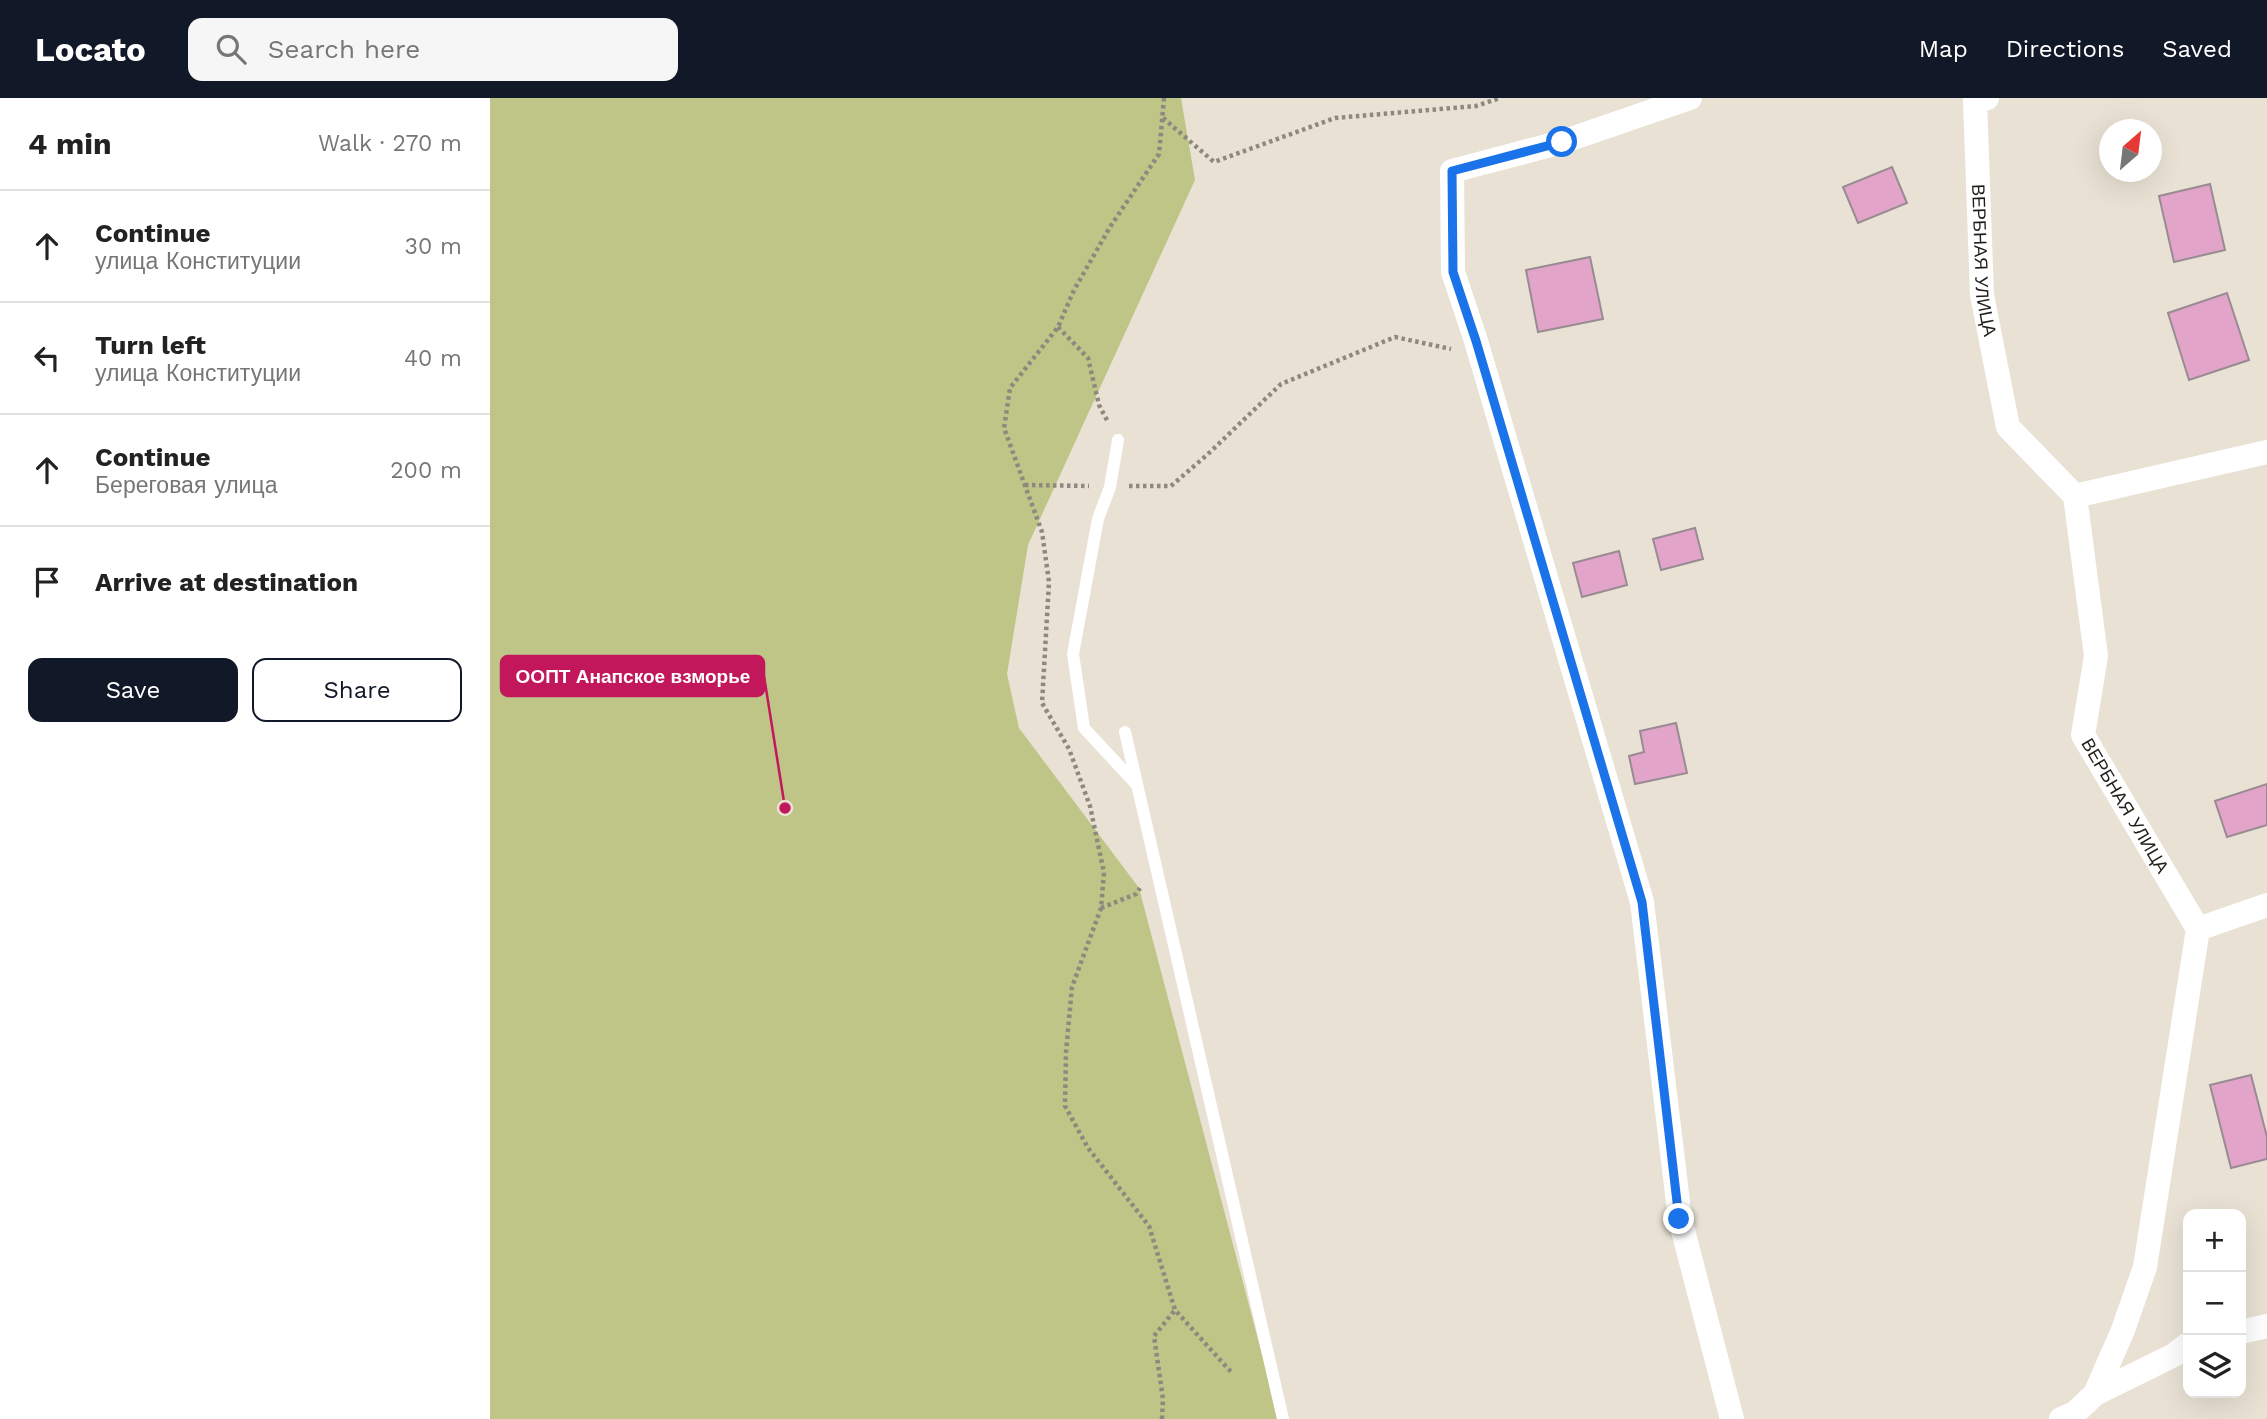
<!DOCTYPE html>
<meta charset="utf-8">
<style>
body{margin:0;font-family:"Work Sans",sans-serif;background:#f6f6f6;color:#222}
.controls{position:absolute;right:21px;bottom:21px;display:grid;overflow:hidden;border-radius:14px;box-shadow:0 7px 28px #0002}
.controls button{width:63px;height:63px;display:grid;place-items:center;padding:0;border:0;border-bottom:2px solid #e0e0e0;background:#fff;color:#222;font:35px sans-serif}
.compass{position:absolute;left:1609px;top:21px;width:63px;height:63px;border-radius:50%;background:#fff;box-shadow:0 7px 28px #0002;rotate:28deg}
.stop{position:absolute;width:21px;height:21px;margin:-16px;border:5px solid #1a73e8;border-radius:50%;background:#fff}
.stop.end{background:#1a73e8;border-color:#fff;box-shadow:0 2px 7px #0008}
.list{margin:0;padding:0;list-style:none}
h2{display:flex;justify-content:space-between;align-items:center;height:91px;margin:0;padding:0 28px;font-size:30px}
h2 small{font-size:23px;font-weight:400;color:#767676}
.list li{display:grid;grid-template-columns:46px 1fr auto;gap:21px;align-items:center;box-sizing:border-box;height:112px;padding:0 28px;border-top:2px solid #e0e0e0}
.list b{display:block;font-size:26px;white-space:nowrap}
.list p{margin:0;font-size:23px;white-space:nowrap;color:#767676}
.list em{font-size:23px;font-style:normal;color:#767676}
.actions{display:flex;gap:14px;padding:21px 28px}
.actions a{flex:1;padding:16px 0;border:2px solid #111827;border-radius:14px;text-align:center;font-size:24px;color:#111827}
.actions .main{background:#111827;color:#fff}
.icon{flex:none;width:38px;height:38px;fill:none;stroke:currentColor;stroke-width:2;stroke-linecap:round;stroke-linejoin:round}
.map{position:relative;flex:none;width:1777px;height:1321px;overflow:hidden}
header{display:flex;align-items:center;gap:42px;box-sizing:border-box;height:98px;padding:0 35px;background:#111827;color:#fff}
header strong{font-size:33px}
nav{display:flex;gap:38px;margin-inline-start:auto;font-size:24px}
.search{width:490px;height:63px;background:#f6f6f6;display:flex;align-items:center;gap:18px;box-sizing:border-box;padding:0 24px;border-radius:14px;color:#767676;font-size:26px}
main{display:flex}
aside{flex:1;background:#fff}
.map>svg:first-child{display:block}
.green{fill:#bec586}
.building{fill:#e3a4ca;stroke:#988b92;stroke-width:2}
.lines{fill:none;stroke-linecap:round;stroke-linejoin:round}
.path{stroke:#8e897f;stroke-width:4.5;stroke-dasharray:3.5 3.5;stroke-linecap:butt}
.lane{stroke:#fff;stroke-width:12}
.street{stroke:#fff;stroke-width:24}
.route{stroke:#1a73e8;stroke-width:9}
.labels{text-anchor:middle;stroke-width:7;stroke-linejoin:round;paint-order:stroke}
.street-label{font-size:18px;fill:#211e19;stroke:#e9e2d4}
.leader{fill:none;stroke:#c2185b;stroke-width:2.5}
.callout-dot{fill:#c2185b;stroke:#e9e2d4;stroke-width:2.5}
.callout{fill:#c2185b;stroke:#c2185b;stroke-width:2.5}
.callout-label{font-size:19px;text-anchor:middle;font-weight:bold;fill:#fff}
</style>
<header>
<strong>Locato</strong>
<div class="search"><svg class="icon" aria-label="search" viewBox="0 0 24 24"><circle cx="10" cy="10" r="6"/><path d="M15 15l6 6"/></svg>Search here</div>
<nav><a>Map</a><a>Directions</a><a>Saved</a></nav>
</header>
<main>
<aside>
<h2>4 min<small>Walk · 270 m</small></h2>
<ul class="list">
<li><svg class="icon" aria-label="ahead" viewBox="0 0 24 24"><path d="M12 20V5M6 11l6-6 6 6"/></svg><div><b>Continue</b><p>улица Конституции</p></div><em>30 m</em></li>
<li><svg class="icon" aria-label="left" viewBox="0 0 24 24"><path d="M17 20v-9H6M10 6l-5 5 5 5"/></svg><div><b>Turn left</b><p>улица Конституции</p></div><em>40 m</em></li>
<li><svg class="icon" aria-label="ahead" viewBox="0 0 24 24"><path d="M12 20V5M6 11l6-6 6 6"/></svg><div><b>Continue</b><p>Береговая улица</p></div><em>200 m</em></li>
<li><svg class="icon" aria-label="arrive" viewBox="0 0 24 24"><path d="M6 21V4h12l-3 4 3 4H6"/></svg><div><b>Arrive at destination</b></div></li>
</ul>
<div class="actions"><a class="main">Save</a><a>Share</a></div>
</aside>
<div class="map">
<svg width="1777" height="1321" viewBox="0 0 1777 1321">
<rect width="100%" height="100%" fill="#e9e2d4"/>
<path class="green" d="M0 0H691L705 82 538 447 517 576 529 630 649 790 789 1321H0Z"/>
<path class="building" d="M1402 69 1417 105 1368 125 1353 89Z
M1720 86 1735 152 1684 164 1669 98Z
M1100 159 1113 221 1048 234 1036 172Z
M1737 195 1759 262 1699 282 1678 215Z
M1205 430 1213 461 1171 472 1163 441Z
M1129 453 1137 487 1092 499 1083 465Z
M1186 625 1197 675 1145 686 1139 658 1154 654 1150 633Z
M1777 686V727L1737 739 1725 703Z
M1761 977 1777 1039V1061L1741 1070 1720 987Z"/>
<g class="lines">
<path class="path" d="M674 0 669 56 620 129 584 192 568 229 520 290 514 330 552 434 559 484 552 605 579 651 600 708 614 775 611 810 582 889 576 954 575 1008 598 1050 659 1128 685 1212 742 1275
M673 20 724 64 845 20 986 8 1010 0
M568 229 598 260 609 307 618 324
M535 387 599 388
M639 388H681L717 357 791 286 905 239 961 251
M611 810 646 796 650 790
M672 1321 673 1301 664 1238 685 1212"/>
<path class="lane" d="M628 342 620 389 608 421 583 556 594 630 646 686
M635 634 793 1321"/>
<g class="street">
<path d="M1200 0 1072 44 962 73 963 174 986 243 1152 804 1190 1121 1242 1321"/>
<path id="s1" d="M1497 0 1485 3 1492 197 1518 329 1585 398 1606 558 1593 637 1708 831 1655 1169 1633 1232 1605 1296"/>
<path d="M1585 398 1777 354"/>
<path d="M1708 831 1777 807"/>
<path d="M1751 1234 1777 1228"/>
<path d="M1571 1321 1585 1315 1605 1296 1684 1257 1698 1246"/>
</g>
</g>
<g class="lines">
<path class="route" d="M1072 44 962 73 963 174 986 243 1152 804 1189 1121"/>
</g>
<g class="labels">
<g class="street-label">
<text dy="6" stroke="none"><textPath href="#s1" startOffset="172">ВЕРБНАЯ УЛИЦА</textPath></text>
<text dy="6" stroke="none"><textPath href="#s1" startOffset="761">ВЕРБНАЯ УЛИЦА</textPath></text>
</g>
</g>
<path class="leader" d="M295 710L274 578"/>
<circle class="callout-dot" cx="295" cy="710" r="7"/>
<rect class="callout" x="11" y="558" width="263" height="40" rx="7"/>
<g class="callout-label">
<text x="143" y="585">ООПТ Анапское взморье</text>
</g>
</svg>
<div class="controls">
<button>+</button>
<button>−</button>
<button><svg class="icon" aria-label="layers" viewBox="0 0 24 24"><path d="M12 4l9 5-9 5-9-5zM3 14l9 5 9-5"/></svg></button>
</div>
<svg class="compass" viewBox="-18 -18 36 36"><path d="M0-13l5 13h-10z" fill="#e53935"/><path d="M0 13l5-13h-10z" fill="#767676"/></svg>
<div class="stop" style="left:1072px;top:44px"></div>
<div class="stop end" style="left:1189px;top:1121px"></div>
</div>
</main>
